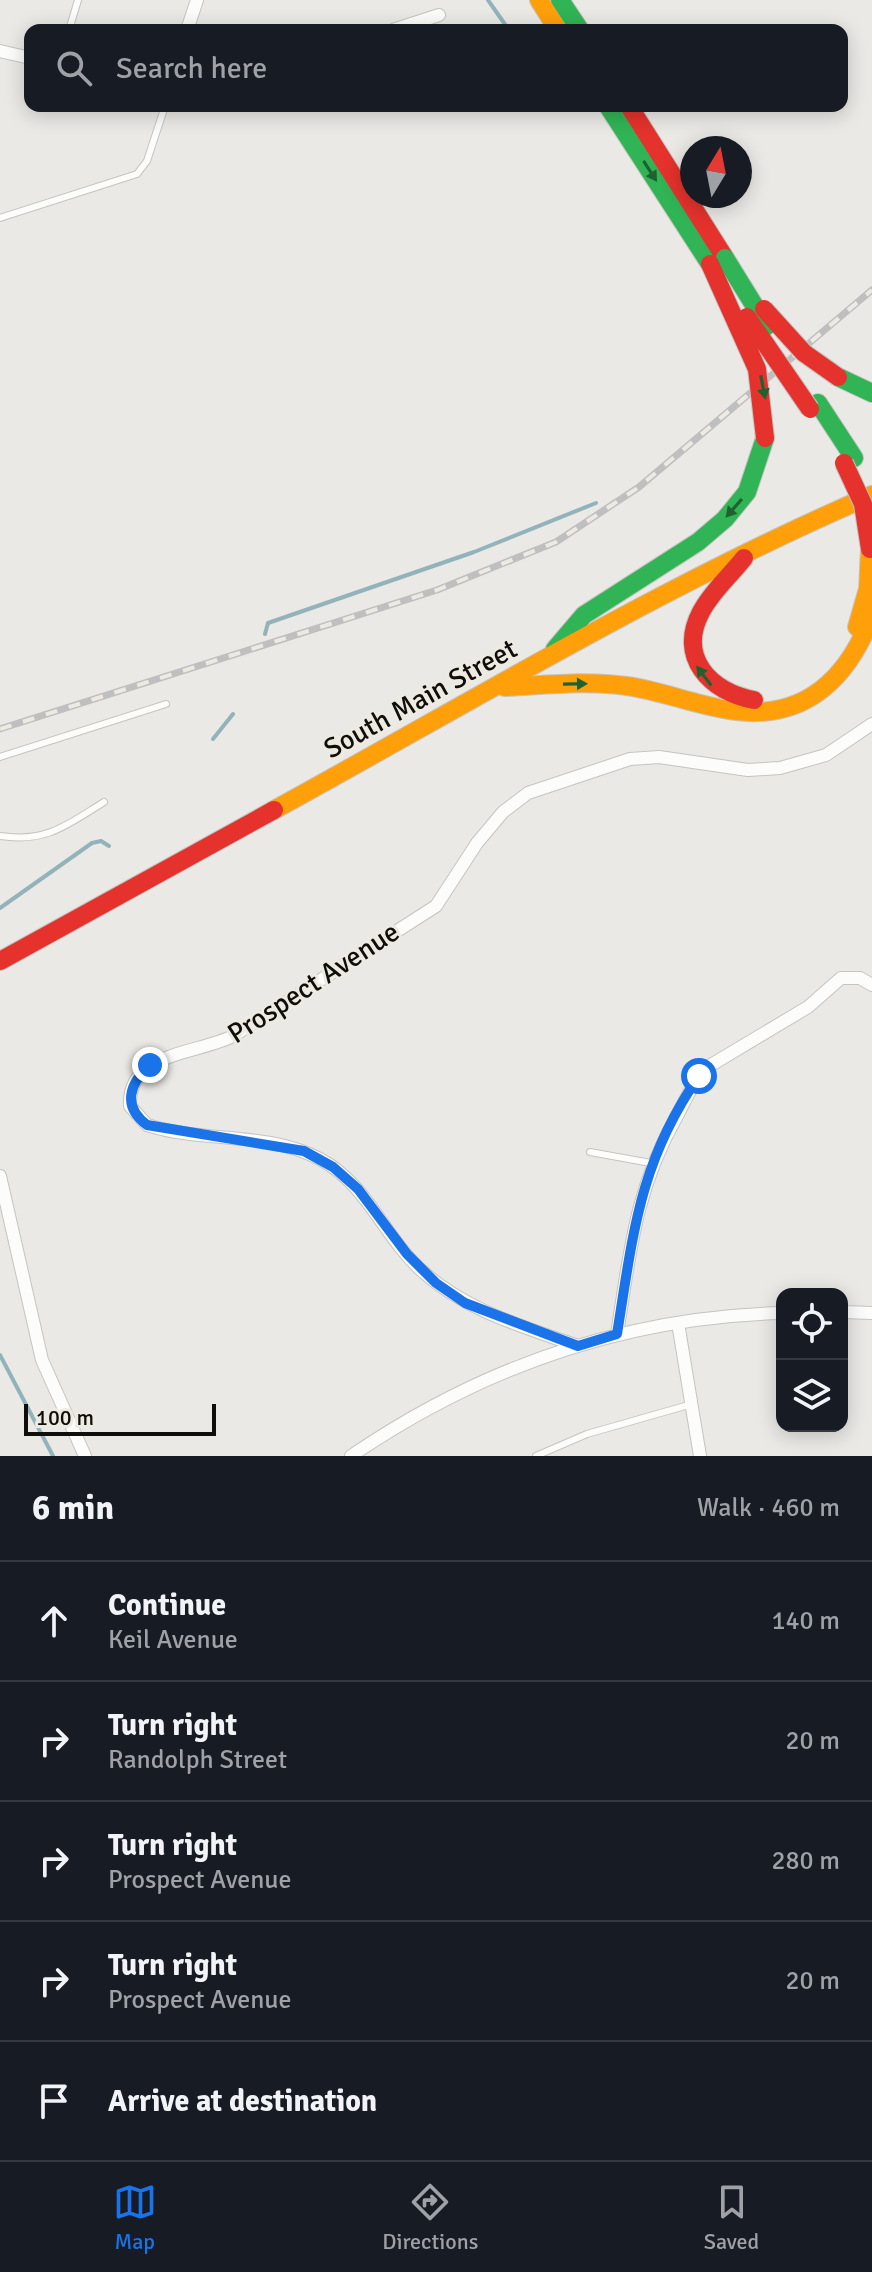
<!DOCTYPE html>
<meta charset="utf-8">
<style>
body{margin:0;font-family:Signika,sans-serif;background:#242831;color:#f1f3f6}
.controls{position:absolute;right:24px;bottom:24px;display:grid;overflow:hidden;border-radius:16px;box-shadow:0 4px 20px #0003}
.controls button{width:72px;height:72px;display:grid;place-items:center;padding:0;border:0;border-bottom:2px solid #363941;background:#171b24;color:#f1f3f6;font:40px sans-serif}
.compass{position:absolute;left:680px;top:136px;width:72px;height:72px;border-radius:50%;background:#171b24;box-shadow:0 4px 20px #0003;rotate:10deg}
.scale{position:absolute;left:24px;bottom:20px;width:192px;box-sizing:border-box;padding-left:8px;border:4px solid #0f0e0b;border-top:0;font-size:22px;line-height:28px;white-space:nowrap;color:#0f0e0b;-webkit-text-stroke:6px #edeae2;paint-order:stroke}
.stop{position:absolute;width:24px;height:24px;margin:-18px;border:6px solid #1a73e8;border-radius:50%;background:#fff}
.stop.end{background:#1a73e8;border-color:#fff;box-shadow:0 2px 8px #0008}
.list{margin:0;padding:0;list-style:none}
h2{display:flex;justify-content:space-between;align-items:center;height:104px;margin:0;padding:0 32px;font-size:34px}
h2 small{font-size:26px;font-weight:400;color:#9ea1a6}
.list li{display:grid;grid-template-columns:52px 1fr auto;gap:24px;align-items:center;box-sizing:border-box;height:120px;padding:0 32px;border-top:2px solid #363941}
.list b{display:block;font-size:30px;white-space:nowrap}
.list p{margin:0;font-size:26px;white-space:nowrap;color:#9ea1a6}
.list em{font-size:26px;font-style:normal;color:#9ea1a6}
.icon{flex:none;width:44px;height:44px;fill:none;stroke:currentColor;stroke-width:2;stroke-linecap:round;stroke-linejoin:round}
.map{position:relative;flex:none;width:872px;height:1456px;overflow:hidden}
.search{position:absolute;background:#171b24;box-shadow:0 4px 20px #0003;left:24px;right:24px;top:24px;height:88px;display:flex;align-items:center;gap:20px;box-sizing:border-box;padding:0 28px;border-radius:16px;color:#9ea1a6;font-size:30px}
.sheet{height:704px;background:#171b24}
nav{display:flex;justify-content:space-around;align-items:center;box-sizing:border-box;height:112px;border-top:2px solid #363941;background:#171b24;font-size:22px;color:#9ea1a6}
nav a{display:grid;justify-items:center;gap:4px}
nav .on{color:#1a73e8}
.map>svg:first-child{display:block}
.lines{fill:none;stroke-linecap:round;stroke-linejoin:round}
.stream{stroke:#93b3ba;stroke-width:4}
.lane-casing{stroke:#c5c4c1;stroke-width:8}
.street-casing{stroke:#c5c4c1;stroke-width:14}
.fast-casing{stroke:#c5c4c1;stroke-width:20}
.slow-casing{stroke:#c5c4c1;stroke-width:20}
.jam-casing{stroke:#c5c4c1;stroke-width:20}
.lane{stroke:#fcfcfb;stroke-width:6}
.street{stroke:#fcfcfb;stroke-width:12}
.fast{stroke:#30b455;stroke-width:18}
.slow{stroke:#ff9f0a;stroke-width:18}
.jam{stroke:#e5322d;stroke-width:18}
.rail-casing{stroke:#c0bfbf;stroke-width:7}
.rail{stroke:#edeae2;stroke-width:4;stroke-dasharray:12;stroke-linecap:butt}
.fast-bridge-casing{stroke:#c5c4c1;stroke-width:20;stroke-linecap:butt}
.jam-bridge-casing{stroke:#c5c4c1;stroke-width:20;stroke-linecap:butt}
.fast-bridge{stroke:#30b455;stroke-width:18}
.jam-bridge{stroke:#e5322d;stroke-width:18}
.oneway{fill:#206130}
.route{stroke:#1a73e8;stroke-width:10}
.labels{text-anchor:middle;stroke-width:6;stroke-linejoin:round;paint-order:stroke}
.street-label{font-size:28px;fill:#0f0e0b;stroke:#edeae2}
</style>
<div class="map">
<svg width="872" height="1456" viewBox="0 0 872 1456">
<rect width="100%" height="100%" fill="#eae9e5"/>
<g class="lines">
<path class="stream" d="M488 0 509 30
M265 634 268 623 474 552 596 503
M213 739 233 714
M0 908 92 843 101 841 109 846
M0 1355 53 1456"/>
<defs>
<path id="lane" d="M69 30 78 0
M0 218 137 174 147 161 165 106
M0 757 166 704
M0 836C46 843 67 825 104 802
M590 1152 651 1163
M536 1456 587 1434 692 1404"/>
<path id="street" d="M187 30 197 0
M393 30 439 15
M0 51 30 58
M0 1176 42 1360 85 1456
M842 1312 872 1313
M678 1323 700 1456
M617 1334C630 1253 635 1189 677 1116 687 1097 694 1079 711 1065L808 1007 841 978H860L872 985
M578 1346C522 1326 466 1311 421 1270 383 1235 367 1184 320 1159 266 1131 203 1143 147 1125L130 1106C127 1052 198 1054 233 1036L436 906 477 843 503 812 528 793 630 759 659 757 748 770 780 768 826 755 872 724
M351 1456C480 1368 624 1317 782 1313"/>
<path id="fast" d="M560 0 580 30
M608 106 710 264
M838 377 872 393
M818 403 854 458
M555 649 584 615 698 542 725 519 747 492 765 438"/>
<path id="slow" d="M539 0 558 30
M857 627 868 589 870 549
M505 687C546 685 587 680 627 686 660 691 691 703 723 709 799 724 846 684 872 615
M274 810C471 702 665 584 872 495"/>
<path id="jam" d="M629 106 725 258
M744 558C730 576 712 591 701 612 677 657 710 692 754 700
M0 961 274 810"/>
</defs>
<use href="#lane" class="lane-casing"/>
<use href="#street" class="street-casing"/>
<use href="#fast" class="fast-casing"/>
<use href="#slow" class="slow-casing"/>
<use href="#jam" class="jam-casing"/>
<use href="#lane" class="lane"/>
<use href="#street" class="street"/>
<use href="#fast" class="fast"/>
<use href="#slow" class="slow"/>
<use href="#jam" class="jam"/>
<defs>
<path id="rail" d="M0 729 437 590 556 542 639 487 872 290"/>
</defs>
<use href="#rail" class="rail-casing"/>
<use href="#rail" class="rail"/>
<defs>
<path id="fast-bridge" d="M725 258 767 326"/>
<path id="jam-bridge" d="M710 264 757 369 765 438
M764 309 804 353 838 377
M747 317 810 409
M844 463 863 504 870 549"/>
</defs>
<use href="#fast-bridge" class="fast-bridge-casing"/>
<use href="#jam-bridge" class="jam-bridge-casing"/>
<use href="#fast-bridge" class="fast-bridge"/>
<use href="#jam-bridge" class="jam-bridge"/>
</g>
<defs><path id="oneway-solid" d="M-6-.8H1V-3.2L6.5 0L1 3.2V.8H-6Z" transform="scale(2)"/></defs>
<g class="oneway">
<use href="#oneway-solid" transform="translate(650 171) rotate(57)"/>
<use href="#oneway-solid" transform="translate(763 387) rotate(79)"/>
<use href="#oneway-solid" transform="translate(734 508) rotate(131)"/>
<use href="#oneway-solid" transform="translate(704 676) rotate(-127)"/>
<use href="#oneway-solid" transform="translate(575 684) rotate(-1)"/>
</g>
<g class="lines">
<path class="route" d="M150 1065C129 1084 122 1106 147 1125L304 1151 333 1167 358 1189 407 1254 436 1283 465 1303 578 1346 617 1334C633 1235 639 1162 699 1076"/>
</g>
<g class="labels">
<g class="street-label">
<text transform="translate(420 698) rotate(-29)" y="10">South Main Street</text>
<text transform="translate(313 982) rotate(-33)" y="10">Prospect Avenue</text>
</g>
</g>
</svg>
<div class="controls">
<button><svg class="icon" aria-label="locate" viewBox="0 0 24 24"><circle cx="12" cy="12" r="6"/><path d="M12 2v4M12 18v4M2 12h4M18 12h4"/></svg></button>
<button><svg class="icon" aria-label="layers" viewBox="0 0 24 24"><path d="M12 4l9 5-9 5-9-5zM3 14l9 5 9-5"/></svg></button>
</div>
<svg class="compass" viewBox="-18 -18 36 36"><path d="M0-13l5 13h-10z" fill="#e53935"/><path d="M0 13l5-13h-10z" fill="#9ea1a6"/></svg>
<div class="scale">100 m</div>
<div class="stop" style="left:699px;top:1076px"></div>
<div class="stop end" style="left:150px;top:1065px"></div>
<div class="search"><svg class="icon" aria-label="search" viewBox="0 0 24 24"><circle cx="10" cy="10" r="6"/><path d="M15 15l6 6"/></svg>Search here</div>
</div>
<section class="sheet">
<h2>6 min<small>Walk · 460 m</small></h2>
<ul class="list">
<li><svg class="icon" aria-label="ahead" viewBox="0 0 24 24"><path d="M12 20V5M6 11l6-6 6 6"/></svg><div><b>Continue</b><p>Keil Avenue</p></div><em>140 m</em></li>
<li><svg class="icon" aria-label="right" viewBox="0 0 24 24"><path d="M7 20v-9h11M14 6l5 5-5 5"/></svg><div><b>Turn right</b><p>Randolph Street</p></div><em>20 m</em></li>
<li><svg class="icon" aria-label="right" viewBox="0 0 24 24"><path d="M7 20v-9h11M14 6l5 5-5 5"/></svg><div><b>Turn right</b><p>Prospect Avenue</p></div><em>280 m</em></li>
<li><svg class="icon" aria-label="right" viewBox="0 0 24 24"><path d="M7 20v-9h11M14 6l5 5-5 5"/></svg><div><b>Turn right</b><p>Prospect Avenue</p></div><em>20 m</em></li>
<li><svg class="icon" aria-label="arrive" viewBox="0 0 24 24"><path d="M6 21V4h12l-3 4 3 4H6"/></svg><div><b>Arrive at destination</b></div></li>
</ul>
</section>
<nav>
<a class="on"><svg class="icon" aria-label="map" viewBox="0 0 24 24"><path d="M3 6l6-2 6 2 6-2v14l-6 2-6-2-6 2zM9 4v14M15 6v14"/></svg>Map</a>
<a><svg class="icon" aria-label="directions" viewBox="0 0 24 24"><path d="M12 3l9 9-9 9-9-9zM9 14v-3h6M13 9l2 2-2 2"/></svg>Directions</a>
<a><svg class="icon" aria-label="saved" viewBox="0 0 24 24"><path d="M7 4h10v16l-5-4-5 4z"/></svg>Saved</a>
</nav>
